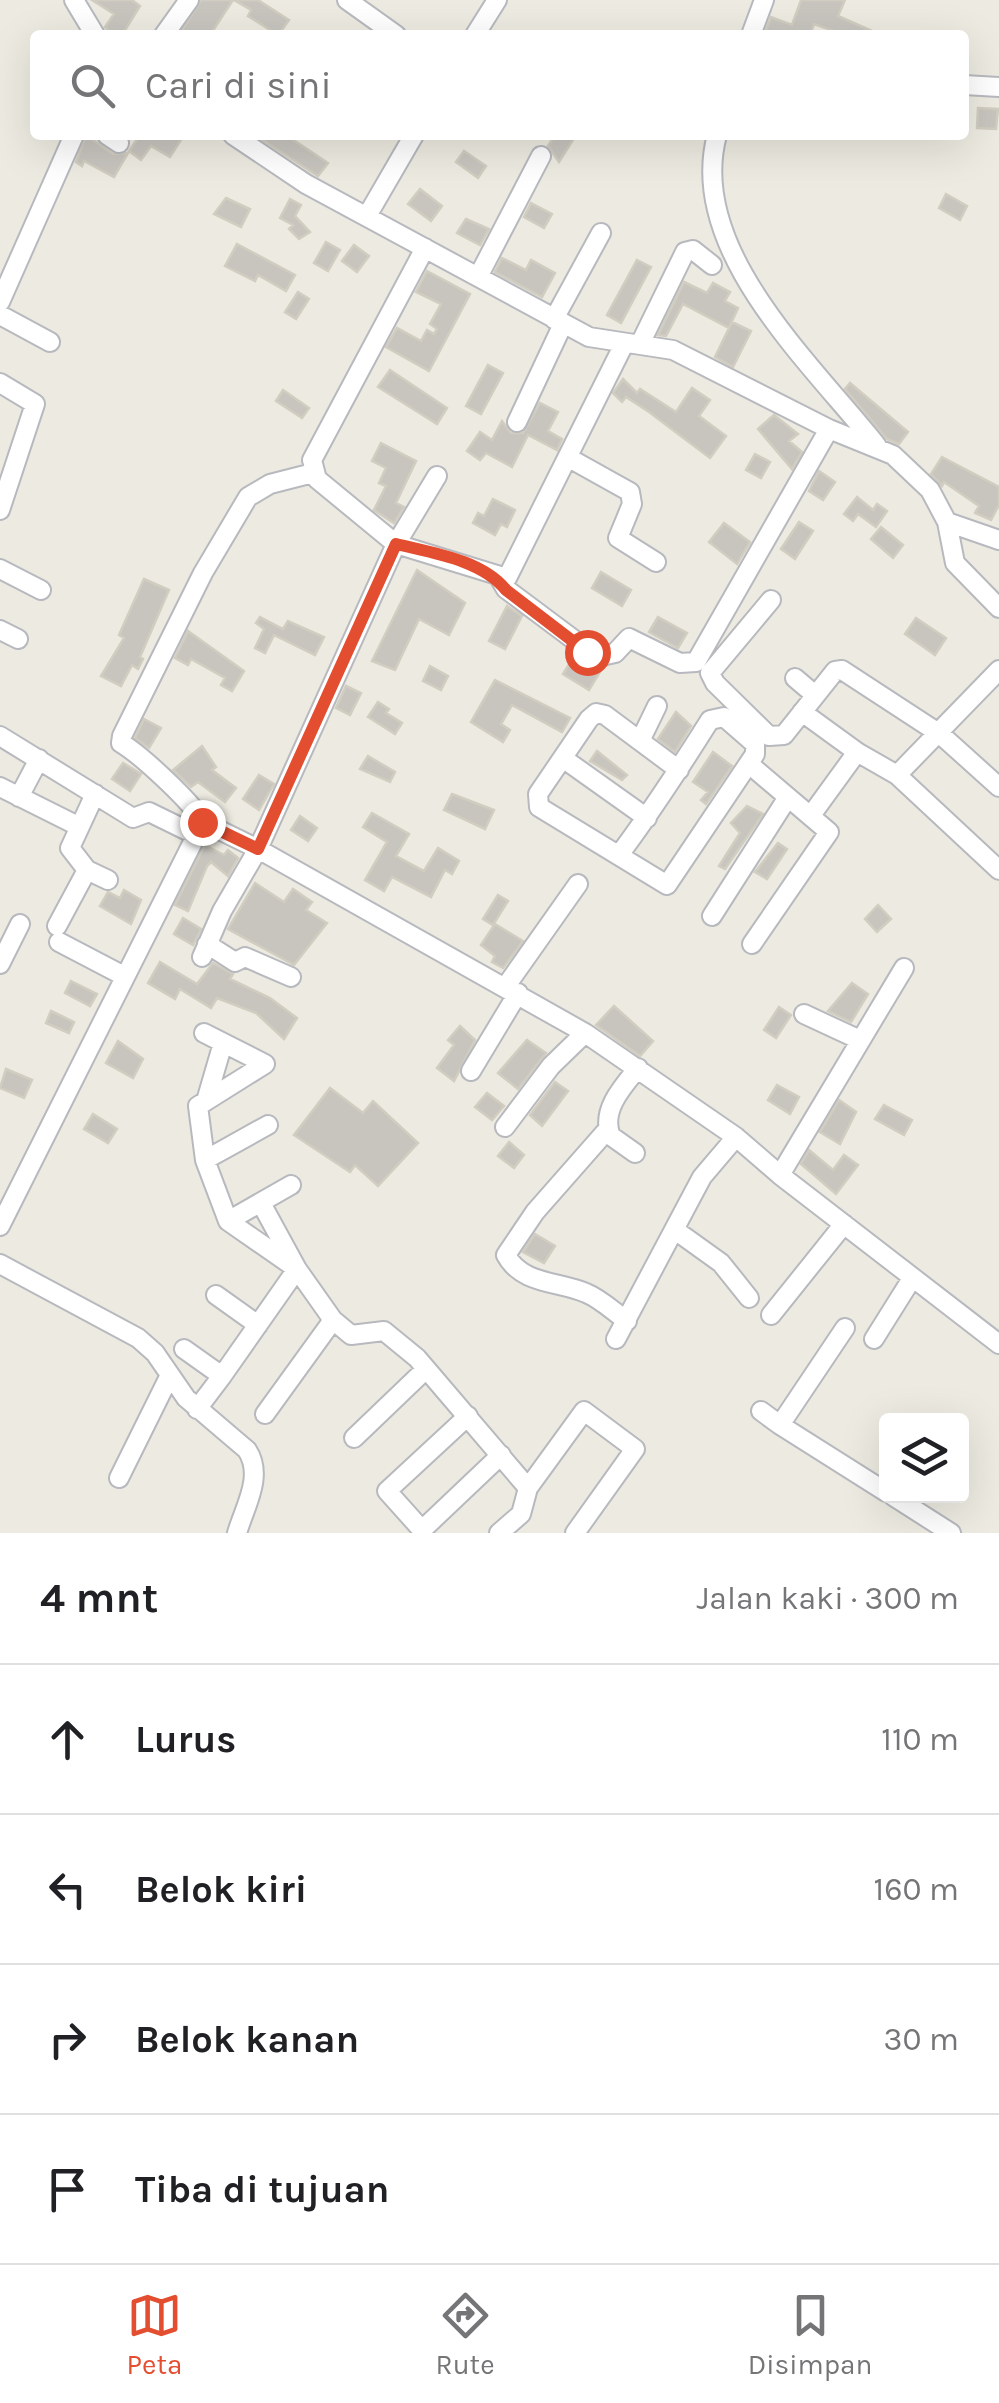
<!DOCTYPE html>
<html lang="id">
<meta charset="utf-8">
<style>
body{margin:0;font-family:Karla,sans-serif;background:#f6f6f6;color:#202124}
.controls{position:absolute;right:30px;bottom:30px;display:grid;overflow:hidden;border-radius:10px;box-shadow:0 10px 40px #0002}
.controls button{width:90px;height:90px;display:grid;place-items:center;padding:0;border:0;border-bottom:2px solid #e0e0e0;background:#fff;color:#202124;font:50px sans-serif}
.stop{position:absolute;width:30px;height:30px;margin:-22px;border:8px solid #e44e30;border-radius:50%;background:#fff}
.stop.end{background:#e44e30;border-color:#fff;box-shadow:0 2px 10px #0008}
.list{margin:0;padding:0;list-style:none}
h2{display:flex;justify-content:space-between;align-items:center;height:130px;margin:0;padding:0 40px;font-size:42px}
h2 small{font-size:32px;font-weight:400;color:#757577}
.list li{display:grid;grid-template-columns:65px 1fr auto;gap:30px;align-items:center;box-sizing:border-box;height:150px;padding:0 40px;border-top:2px solid #e0e0e0}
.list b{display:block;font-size:38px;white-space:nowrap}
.list em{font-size:32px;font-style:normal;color:#757577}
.icon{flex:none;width:55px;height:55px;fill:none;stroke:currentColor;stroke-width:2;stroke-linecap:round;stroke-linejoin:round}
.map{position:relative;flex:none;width:999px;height:1533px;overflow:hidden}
.search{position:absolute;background:#fff;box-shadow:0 10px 40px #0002;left:30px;right:30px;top:30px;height:110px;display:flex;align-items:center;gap:25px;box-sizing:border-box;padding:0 35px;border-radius:10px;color:#757577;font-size:38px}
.sheet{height:730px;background:#fff}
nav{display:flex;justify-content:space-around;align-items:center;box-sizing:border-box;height:140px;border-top:2px solid #e0e0e0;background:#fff;font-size:28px;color:#757577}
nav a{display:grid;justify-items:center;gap:5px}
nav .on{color:#e44e30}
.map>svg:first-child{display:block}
.building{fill:#c8c5bf;stroke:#d1cdc0;stroke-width:2.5}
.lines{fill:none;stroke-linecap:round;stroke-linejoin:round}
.street-casing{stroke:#b7b9be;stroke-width:22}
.street{stroke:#fff;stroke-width:18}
.route{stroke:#e44e30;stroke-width:12}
</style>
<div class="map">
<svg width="999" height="1533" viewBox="0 0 999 1533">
<rect width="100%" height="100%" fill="#edebe1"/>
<path class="building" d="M92 0H132L140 6 122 35H113L105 27 114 14Z
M201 0H233L210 35H179Z
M234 0H258L289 20 278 35 248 16 251 10Z
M801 0H845L838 16 881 35H845L814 24 811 32 816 35H764L771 17 792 25Z
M978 108 998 109 996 129 977 128Z
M86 135 113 154 128 153 114 177 84 161 82 166 76 162Z
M134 135H184L170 157 151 146 141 160 129 151 138 138Z
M255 135H286L328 163 318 176Z
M555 135H576L559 162 548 146Z
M464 151 486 166 478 178 456 162Z
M420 189 442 206 431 221 408 204Z
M946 194 967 206 960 220 939 208Z
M226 198 250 209 241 227 214 214Z
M290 199 301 205 295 216 310 232 299 239 289 229 293 225 280 218Z
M531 203 552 214 544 228 524 217Z
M466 219 489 229 480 245 457 233Z
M326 242 340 250 328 271 314 263Z
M237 244 295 275 286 291 258 275 255 281 225 266Z
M354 245 369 256 357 272 342 261Z
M502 258 526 270 531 260 555 273 542 297 495 272Z
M637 260 651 267 621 323 607 315Z
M427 271 470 294 429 371 386 347 397 328 421 341 427 330 434 334 437 329 430 324 441 304 416 292Z
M684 282 707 293 713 283 730 292 725 301 738 308 729 328 683 304 666 336 658 335Z
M298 292 309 299 296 319 285 312Z
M732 322 751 331 733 367 715 357Z
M488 365 503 373 481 414 466 406Z
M390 370 447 408 437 424 378 387Z
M623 379 637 393 640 389 676 412 692 388 710 400 699 416 726 436 710 458 649 412 626 397 622 402 613 393Z
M850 383 908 432 899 444 887 439 845 389Z
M283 390 309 408 302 418 276 401Z
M540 403 558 412 548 431 562 439 557 450 528 435 512 467 486 453 480 460 467 451 480 432 492 440 502 421 511 433H523Z
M774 415 798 434 789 441 802 452 792 469 758 429Z
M381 443 416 461 396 503 404 507 394 523 374 510 386 486 379 483 386 468 372 461Z
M755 454 770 462 761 478 746 470Z
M942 457 999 487V505L991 520 975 513 979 506 944 482 942 486 931 474Z
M819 471 835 482 823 500 809 491Z
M857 497 873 510 877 504 887 511 876 527 858 514 853 521 844 514Z
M493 499 515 510 507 527 501 524 495 535 473 523 478 513 484 516Z
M799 522 813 531 795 559 781 549Z
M724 523 750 542 737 564 709 542Z
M881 527 903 545 893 558 871 539Z
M417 570 465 603 449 635 419 619 395 670 372 661Z
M601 572 631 590 622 606 592 588Z
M144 579 169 590 140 657 143 659 138 669 132 665 121 686 101 676 124 638 119 635Z
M507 606 522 616 505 649 489 641Z
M260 617 283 629 288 621 324 637 315 655 274 635 265 653 255 648 264 629 256 623Z
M658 617 687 633 678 648 649 632Z
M916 618 946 638 935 655 905 634Z
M188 631 244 671 232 691 221 685 225 678 191 659 188 665 175 658Z
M574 656 600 672 589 690 563 674Z
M430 666 448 676 441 690 423 681Z
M495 680 570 718 562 732 512 705 501 724 510 730 503 742 471 722Z
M346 686 361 693 350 715 336 708Z
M378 702 389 709 386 713 402 723 395 734 368 717Z
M676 712 691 726 675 752 658 739Z
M144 719 161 728 149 748 135 738Z
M202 746 216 767 212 770 236 788 225 802 198 782 191 787 173 770Z
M597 751 627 775 622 780 590 761Z
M713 752 732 766 706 804 701 800 708 792 693 782Z
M368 756 395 772 390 782 360 769Z
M123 763 141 774 130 791 112 779Z
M259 775 274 784 259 810 243 799Z
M452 794 494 810 485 829 444 810Z
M747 806 763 814 725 869 719 866 740 833 731 823Z
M372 813 409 834 396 856 424 871 438 848 459 861 452 874 445 870 431 897 392 877 384 891 365 880 387 842 363 827Z
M300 816 317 828 308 841 291 830Z
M778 843 787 849 767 879 755 872Z
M205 845 224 855 228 850 238 858 228 876 211 862 207 866 188 911 175 905Z
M255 883 284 902 293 889 312 902 306 910 327 923 294 965 228 929Z
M124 890 141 900 131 924 100 906 108 892 120 898Z
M498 895 508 901 493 925 483 919Z
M878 905 891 919 877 932 865 919Z
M183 918 201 929 193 945 174 934Z
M495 924 523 941 503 968 492 962 495 956 481 945Z
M160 962 197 984 213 963 233 974 230 979 270 998 297 1018 284 1039 256 1013 217 998 211 1008 180 989 175 999 148 983Z
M71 981 97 994 90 1006 65 993Z
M852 983 868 994 851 1022 828 1011Z
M614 1006 653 1041 640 1056 596 1025Z
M779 1007 791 1015 776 1038 764 1030Z
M51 1011 74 1022 69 1033 46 1023Z
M460 1026 475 1040 454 1081 437 1068 454 1045 448 1040Z
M527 1040 546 1053 518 1089 498 1073Z
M118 1041 143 1059 133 1078 106 1063Z
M6 1069 32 1080 24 1098 0 1088Z
M555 1082 568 1091 542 1126 530 1115Z
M777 1085 799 1097 790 1114 768 1100Z
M330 1088 363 1113 373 1101 418 1143 378 1186 355 1165 350 1172 294 1135Z
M487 1093 504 1106 492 1120 475 1107Z
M839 1100 856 1112 840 1144 820 1132Z
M884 1105 912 1120 904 1135 875 1119Z
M93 1114 117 1129 108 1143 84 1129Z
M509 1142 524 1155 514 1168 498 1156Z
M809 1150 833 1170 844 1155 858 1165 836 1194 801 1164Z
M535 1234 555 1246 544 1263 523 1252Z"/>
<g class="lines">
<defs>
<path id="street" d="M74 0 95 35
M347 0 396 35
M164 35 189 0
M475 35 497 0
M751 35 764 0
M964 85 999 87
M107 135 119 143
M233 135 306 184 589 337 673 350 829 429 893 455 930 490 947 522 955 563 999 608
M717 135C686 249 811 363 877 446
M367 216 414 135
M478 277 541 156
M0 302 74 135
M0 315 50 342
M554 319 601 233
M640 344 685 252 693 250 712 265
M0 383 35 404 0 510
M517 422 563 324
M569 458 630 492 632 504 618 538 656 562
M437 476 396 544 507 578 624 344
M947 522 999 540
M0 569 41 590
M500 579 506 589 597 657 615 653 629 638 680 663 696 662 829 429
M771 600 710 673 715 683 769 736 784 735 835 671 842 670 940 734 999 787
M0 630 18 639
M795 678 815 695
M802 712 857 752
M0 736 133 818 149 812 196 835
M640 741 657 706
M564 759 647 818
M749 764 829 832 752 944
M897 775 999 870
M0 787 78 826
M95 794 70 848 87 870 108 880
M19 797 39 759
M812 814 857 752 897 775 999 670
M203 822C192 802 141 755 121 743L122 736 203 573 248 497 270 484 313 473
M619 855C652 811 681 766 710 720L724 717 755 744V754L667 885 539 807 538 794 589 719 596 713 605 715 679 770
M712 916 788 797
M57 926 87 870
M59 942 124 976
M207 944 235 962 245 957 291 977
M202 957 222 911 258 849 585 1033 736 1137 780 1175
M0 964 20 924
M904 968 780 1175 999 1344
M506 986 578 884
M804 1014 860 1040
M204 1033 265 1064 198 1106 205 1160
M471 1071 518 993
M206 1101 223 1043
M505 1127 551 1066 585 1033
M608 1129 535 1212 506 1255C522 1285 559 1281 586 1293 601 1299 614 1312 627 1321
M635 1153 611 1136C600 1111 623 1086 638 1068
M261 1203 297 1269 333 1320 265 1414
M228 1221 205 1160 268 1125
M0 1226 203 822 258 849 396 544 317 479 312 460 425 248
M675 1230 721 1263 749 1298
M0 1264 138 1338 155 1353 186 1398 247 1450C264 1476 245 1506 237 1533
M216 1295 258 1325
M771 1315 844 1224
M333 1320 351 1335 384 1331 417 1358 528 1488 521 1514 499 1533
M845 1328 780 1425 886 1492
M616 1339 702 1177 736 1137
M874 1339 911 1280
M184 1349 222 1376 197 1409
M222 1376 297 1269 228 1221 291 1185
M761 1411 780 1425
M468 1416 387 1491 422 1530 501 1455
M354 1438 426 1369
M119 1478 170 1375
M528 1488 584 1411 635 1449 575 1533
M893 1496 951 1533"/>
</defs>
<use href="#street" class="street-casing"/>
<use href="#street" class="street"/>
</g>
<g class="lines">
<path class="route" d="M202 822 258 849 396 544C433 553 482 560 506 590L587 652"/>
</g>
</svg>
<div class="controls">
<button><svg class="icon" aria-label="layers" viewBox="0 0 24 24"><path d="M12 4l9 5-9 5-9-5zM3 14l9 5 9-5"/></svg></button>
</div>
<div class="stop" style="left:587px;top:652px"></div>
<div class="stop end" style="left:202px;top:822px"></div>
<div class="search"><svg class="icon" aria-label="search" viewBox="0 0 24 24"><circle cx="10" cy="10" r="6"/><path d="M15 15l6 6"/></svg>Cari di sini</div>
</div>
<section class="sheet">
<h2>4 mnt<small>Jalan kaki · 300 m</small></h2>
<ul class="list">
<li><svg class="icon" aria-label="ahead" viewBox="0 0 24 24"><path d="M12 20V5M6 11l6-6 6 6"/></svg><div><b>Lurus</b></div><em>110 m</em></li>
<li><svg class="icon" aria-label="left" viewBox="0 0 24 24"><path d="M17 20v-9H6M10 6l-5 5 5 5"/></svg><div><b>Belok kiri</b></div><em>160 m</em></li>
<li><svg class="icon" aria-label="right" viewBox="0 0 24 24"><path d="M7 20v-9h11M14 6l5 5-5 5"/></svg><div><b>Belok kanan</b></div><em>30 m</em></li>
<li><svg class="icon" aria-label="arrive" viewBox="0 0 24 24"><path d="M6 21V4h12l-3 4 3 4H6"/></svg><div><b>Tiba di tujuan</b></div></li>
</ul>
</section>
<nav>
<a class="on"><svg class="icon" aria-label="map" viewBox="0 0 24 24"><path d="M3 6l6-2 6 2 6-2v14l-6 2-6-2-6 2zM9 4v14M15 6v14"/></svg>Peta</a>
<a><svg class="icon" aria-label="directions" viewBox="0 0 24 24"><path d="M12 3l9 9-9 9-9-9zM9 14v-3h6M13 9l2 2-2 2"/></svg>Rute</a>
<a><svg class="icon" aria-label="saved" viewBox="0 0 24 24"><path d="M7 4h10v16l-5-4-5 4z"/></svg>Disimpan</a>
</nav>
